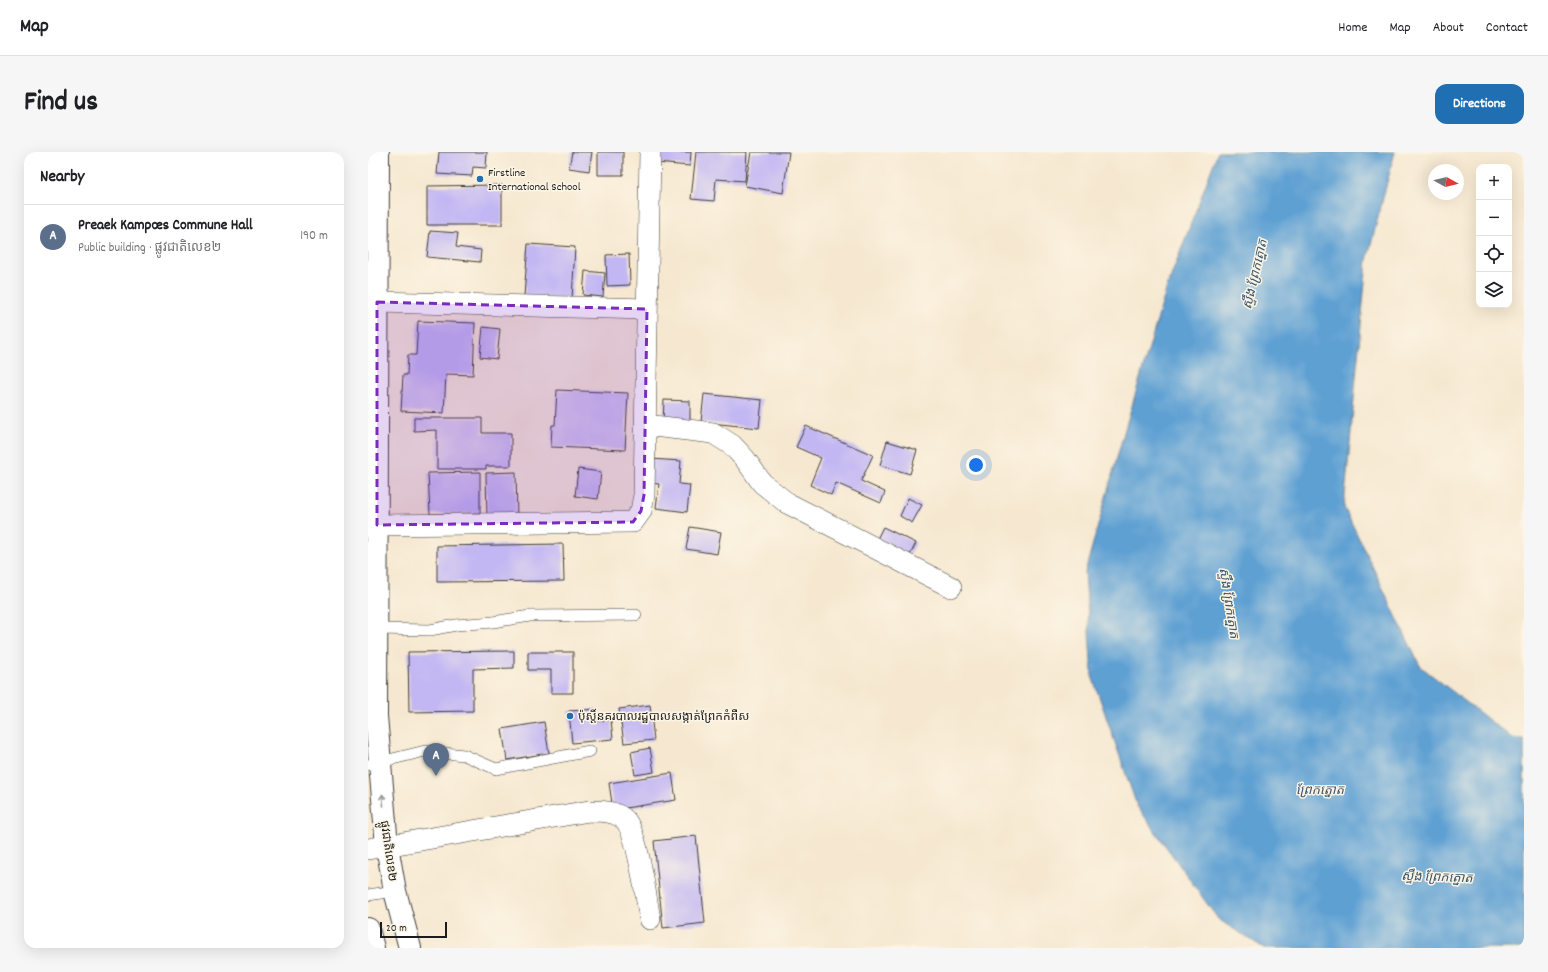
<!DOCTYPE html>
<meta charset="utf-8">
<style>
body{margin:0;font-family:Dekko,"Noto Sans Khmer",sans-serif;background:#f6f6f6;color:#202124}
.controls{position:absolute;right:12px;top:12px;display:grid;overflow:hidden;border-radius:8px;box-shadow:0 4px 16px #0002}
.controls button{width:36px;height:36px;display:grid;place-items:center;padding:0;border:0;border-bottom:1px solid #e0e0e0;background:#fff;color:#202124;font:20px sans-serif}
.compass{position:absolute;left:1060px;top:12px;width:36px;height:36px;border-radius:50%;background:#fff;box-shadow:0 4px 16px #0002;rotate:98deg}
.scale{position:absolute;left:12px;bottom:10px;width:67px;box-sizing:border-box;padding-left:4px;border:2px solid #1c1c1c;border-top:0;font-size:11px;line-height:14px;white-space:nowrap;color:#1c1c1c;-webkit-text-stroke:3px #fcf5e5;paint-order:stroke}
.you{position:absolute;left:608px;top:313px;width:14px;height:14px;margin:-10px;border:3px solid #fff;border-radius:50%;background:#1a73e8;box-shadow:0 0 0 6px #1a73e833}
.badge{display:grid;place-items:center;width:26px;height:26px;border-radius:50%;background:#1f6fb2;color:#fff;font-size:13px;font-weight:700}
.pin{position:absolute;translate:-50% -33px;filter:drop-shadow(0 1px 2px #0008)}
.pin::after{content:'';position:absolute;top:21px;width:14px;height:12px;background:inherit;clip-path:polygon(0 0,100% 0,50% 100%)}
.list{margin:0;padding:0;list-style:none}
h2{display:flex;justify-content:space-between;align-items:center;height:52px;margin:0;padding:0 16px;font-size:17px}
h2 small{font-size:13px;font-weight:400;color:#757577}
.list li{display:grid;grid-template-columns:26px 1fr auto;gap:12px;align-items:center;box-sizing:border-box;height:64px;padding:0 16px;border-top:1px solid #e0e0e0}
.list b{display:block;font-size:15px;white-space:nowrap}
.list p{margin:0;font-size:13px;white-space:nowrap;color:#757577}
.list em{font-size:13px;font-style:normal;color:#757577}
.icon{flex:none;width:22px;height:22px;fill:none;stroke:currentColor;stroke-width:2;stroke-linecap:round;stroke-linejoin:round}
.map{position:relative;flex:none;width:1156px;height:796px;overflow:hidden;border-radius:12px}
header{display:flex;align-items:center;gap:24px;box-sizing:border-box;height:56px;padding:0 20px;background:#fff;border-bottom:1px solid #e0e0e0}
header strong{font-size:19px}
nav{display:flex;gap:22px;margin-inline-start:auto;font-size:14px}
.intro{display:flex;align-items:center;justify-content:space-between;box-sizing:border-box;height:96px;padding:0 24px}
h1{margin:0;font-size:28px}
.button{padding:10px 18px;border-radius:12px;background:#1f6fb2;color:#fff;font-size:14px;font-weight:700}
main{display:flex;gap:24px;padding:0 24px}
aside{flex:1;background:#fff;border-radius:12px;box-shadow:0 4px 16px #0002}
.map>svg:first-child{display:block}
.water{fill:#5fa0d3;stroke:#3e5e78}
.building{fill:#c2b7f3}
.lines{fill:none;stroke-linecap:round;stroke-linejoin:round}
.lane-casing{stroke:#3d3b37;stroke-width:12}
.street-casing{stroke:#3d3b37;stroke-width:22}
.highway-casing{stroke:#3d3b37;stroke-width:24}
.lane{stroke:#fff;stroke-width:11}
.street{stroke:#fff;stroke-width:21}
.highway{stroke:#fff;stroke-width:22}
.oneway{stroke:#999}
.marked{fill:#7b2cbf;fill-opacity:0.2;stroke:#7b2cbf;stroke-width:3;stroke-dasharray:8 5;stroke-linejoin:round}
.poi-dot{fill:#1f6fb2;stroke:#fcf5e5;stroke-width:1.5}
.labels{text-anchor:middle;stroke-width:3;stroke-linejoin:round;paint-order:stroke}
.poi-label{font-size:12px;fill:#1c1c1c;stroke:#fcf5e5;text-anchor:start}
.street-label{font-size:12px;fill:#1c1c1c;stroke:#fcf5e5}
.water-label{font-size:13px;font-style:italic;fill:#3a576e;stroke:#fcf5e5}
</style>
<header>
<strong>Map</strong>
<nav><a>Home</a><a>Map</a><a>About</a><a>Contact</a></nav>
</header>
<div class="intro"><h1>Find us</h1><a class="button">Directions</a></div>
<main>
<aside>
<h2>Nearby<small></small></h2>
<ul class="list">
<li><span class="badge" style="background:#5c6f8a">A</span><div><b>Preaek Kampœs Commune Hall</b><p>Public building · ផ្លូវជាតិលេខ២</p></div><em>190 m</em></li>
</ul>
</aside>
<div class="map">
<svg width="1156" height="796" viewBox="0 0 1156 796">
<rect width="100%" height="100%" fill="#fcf5e5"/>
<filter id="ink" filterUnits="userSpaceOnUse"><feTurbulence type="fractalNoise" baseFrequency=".025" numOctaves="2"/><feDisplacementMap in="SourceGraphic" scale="8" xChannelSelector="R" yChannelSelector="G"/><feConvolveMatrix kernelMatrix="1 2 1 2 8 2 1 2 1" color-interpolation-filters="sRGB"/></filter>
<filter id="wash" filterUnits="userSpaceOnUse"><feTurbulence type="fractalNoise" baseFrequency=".012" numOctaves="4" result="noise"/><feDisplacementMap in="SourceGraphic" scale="16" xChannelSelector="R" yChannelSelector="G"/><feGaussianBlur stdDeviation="0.9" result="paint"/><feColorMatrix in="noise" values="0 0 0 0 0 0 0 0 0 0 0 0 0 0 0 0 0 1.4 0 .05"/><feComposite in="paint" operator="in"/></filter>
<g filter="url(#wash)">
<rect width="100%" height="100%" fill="#f6e8d0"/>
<path class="water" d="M850 0H1027L999 108 976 355 1052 514 1144 586 1156 587V796H896L850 767 769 654 724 524 717 420 757 277 799 135Z"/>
<g id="blocks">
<path class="building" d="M71 0H119L118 16 105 15 104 24 69 22Z
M204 0H224L221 19 201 16Z
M230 0H255V23H230Z
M289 0H323L322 14 288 11Z
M328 0H379L377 29 348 27 346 49 323 47Z
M383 0H421L415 41 377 34Z
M134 33V73H59V34Z
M62 79 90 81 88 95 113 98 112 110 59 105Z
M160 92 207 95 204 147 156 144Z
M261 102 262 133 239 134 238 103Z
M217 119 237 121 235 145 215 143Z
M50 169 107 171 105 223 78 222 76 261 33 259 35 223H39L40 203H48Z
M115 175 132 177 129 207 112 205Z
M189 238 260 241 257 298 183 295 184 273H187Z
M336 242 394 248 391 276 333 270Z
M296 248 322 249V272L295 271Z
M46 266H114V281H143V314H118V317H69V278L46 279Z
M438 274 505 303 493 329 517 340 513 351 468 331 463 343 442 333 453 306 428 295Z
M519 289 549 298 542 322 512 313Z
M283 307 313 309 311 332 322 333 319 360 288 356 291 332 280 331Z
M210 317 233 320 230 347 207 344Z
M112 320V361L62 362 60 321Z
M148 320 149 366 119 367 118 321Z
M540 346 554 353 544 371 532 364Z
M322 375 353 380 349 402 318 397Z
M515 375 548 391 542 403 509 387Z
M195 392 196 429 69 430V394Z
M146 499V516L105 517V559L41 560 40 500Z
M160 500H205V541H183V518H160Z
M282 553 286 588 256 591 251 557Z
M228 557 229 569 243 568 245 587 204 591 201 559Z
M176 570 181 601 139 608 134 577Z
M282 596 286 620 267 623 263 600Z
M304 621 308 648 245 658 241 631Z
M328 684 337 771 295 776 286 689Z"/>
</g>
</g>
<g filter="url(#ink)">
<use href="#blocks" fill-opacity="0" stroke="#3d3b37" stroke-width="1"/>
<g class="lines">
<defs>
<path id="lane" d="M8 477 62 478 88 473 125 470 162 464 268 463
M0 613 57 599 96 603 128 617 222 599
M0 743 27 739"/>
<path id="street" d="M9 150 279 157
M277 273 345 281 364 293 377 307 394 331 419 351 583 435
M9 373 265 370 273 359 276 343 282 0
M0 697 221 659C233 659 248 659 257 668 270 681 278 747 282 767"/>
<path id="highway" d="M10 0 8 564 19 694 27 739 42 796
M0 777 5 796"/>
</defs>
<use href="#lane" class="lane-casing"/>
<use href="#street" class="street-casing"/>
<use href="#highway" class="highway-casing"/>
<use href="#lane" class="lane"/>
<use href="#street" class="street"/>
<use href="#highway" class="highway"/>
</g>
<defs><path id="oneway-shaft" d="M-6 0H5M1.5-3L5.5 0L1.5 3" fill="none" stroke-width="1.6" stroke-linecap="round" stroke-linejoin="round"/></defs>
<use class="oneway" href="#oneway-shaft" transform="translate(15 648) rotate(-95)"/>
</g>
<path class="marked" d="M9 150 279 157 276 343 273 359 265 370 9 373Z"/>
<g class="poi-dot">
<circle cx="112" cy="27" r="4"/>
<circle cx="202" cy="564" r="4"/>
</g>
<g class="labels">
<g class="poi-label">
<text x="120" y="24">Firstline<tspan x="120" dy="14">International School</tspan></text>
<text x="210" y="568">ប៉ុស្តិ៍នគរបាលរដ្ឋបាលសង្កាត់ព្រែកកំពឹស</text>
</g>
<g class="street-label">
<text transform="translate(21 699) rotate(82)" y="4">ផ្លូវជាតិលេខ២</text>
</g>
<g class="water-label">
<text transform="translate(886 122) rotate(-77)" y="5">ស្ទឹង ព្រែកត្នោត</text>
<text transform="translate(862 451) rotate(81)" y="5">ស្ទឹង ព្រែកត្នោត</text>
<text x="952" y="642">ព្រែកត្នោត</text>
<text transform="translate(1069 724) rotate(2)" y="5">ស្ទឹង ព្រែកត្នោត</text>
</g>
</g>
</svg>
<div class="controls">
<button>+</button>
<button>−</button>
<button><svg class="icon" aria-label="locate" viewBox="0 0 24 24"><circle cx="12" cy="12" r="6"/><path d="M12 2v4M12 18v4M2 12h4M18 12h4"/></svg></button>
<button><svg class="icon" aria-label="layers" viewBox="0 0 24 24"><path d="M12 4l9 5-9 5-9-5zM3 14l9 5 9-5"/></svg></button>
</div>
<svg class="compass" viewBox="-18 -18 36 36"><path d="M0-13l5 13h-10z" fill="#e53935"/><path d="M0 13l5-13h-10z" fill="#757577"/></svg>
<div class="scale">20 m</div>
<div class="you"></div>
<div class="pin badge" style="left:68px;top:624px;background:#5c6f8a">A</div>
</div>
</main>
